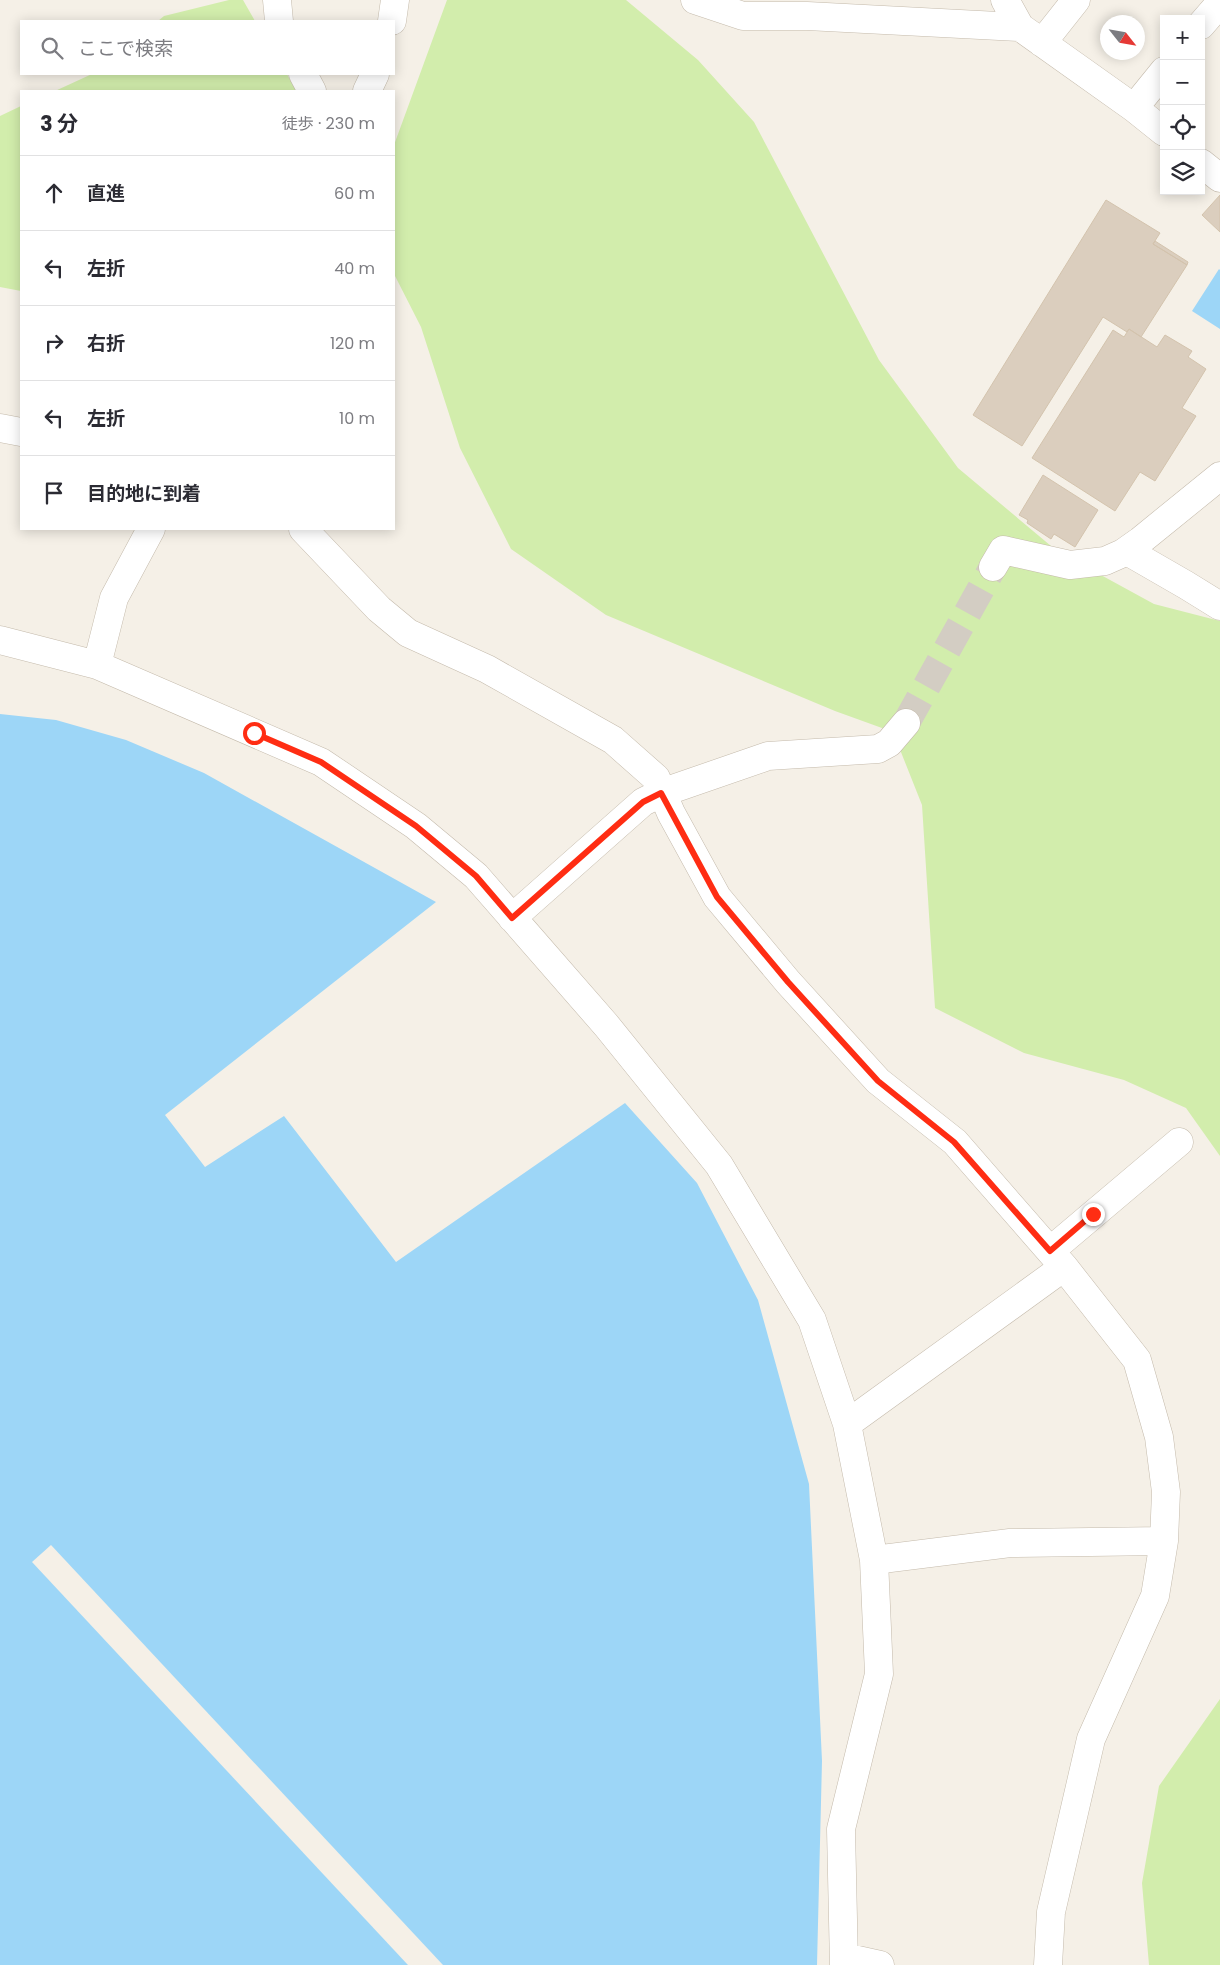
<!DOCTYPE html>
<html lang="ja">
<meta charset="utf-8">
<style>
body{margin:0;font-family:Poppins,"Noto Sans JP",sans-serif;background:#f2f2f3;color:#2b2b33}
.controls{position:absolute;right:15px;top:15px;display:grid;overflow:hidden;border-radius:0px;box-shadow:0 2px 12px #0003}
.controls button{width:45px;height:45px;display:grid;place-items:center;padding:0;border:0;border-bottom:1px solid #e1e1e2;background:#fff;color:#2b2b33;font:25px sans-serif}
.compass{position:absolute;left:1100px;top:15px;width:45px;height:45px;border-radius:50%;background:#fff;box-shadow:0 2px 12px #0003;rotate:121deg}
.stop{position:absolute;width:15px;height:15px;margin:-11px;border:4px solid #ff2d13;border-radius:50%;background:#fff}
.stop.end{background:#ff2d13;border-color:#fff;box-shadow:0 1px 5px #0008}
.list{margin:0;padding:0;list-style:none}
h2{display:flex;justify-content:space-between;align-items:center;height:65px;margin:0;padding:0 20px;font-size:21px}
h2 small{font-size:16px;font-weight:400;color:#7c7c81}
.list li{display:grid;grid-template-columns:32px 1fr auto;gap:15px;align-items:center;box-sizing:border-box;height:75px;padding:0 20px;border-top:1px solid #e1e1e2}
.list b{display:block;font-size:19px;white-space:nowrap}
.list em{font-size:16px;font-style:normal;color:#7c7c81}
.icon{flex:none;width:28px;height:28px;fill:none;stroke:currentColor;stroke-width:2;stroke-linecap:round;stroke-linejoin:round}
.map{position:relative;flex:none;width:1220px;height:1965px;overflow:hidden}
.search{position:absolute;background:#fff;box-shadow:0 2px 12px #0003;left:20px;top:20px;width:375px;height:55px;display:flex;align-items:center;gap:12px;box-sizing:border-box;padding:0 18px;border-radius:0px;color:#7c7c81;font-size:19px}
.panel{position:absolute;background:#fff;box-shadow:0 2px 12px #0003;left:20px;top:90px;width:375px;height:440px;border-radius:0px}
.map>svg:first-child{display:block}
.green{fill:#d2edac}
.water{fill:#9dd6f7}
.pier{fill:#f5f0e7}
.building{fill:#dbcebe;stroke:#d3c3ad}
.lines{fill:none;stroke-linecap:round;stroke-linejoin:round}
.minor-tunnel{stroke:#d3cdc3;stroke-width:28;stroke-dasharray:28 14;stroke-linecap:butt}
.minor-casing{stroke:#c4baab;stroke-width:29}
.minor{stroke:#fff;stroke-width:28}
.route{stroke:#ff2d13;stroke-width:6}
</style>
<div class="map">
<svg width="1220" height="1965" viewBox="0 0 1220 1965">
<rect width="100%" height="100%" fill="#f5f0e7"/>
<path class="green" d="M229 0H243L255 21H158L164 16Z
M447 0H626L698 60 754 122 879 360 958 468 1057 551 1154 604 1220 621V1156L1186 1108 1124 1080 1024 1053 935 1008 922 805 893 732 835 711 606 615 511 549 460 448 421 327 394 274V145Z
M92 74H287L296 91H55Z
M21 106V291L0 287V116Z
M1220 1699V1965H1149L1142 1883 1159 1786Z"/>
<path class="water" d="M1219 269 1220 270V329L1192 311Z
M0 714 56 720 126 740 204 773 436 902 165 1115 205 1167 284 1116 396 1262 625 1103 697 1183 758 1300 809 1484 822 1761 817 1965H0Z"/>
<path class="pier" d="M51 1545 443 1965H408L32 1562Z"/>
<path class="building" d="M1220 195V232L1202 215Z
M1106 200 1160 233 1153 244 1187 265 1141 337 1129 329 1127 332 1103 317 1022 446 973 415Z
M1155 241 1188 262 1187 265 1153 244Z
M1129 329 1157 347 1165 335 1192 351 1188 357 1206 369 1182 408 1196 416 1155 481 1140 472 1115 511 1032 458 1113 330 1124 337Z
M1043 475 1098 510 1075 547 1054 534 1051 539 1027 523 1028 520 1019 515Z"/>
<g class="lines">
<path class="minor-tunnel" d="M906 723 993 567"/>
<defs>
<path id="minor" d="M277 0 279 21
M695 0 743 16H807L1020 27
M1005 0 1020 27 1134 108 1164 132
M392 21 395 0
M1201 25 1220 3
M1042 43 1076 0
M303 74 312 91
M367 91 375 74
M1134 108 1164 71
M1201 163 1220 178
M0 428 21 432
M303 529 379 609 408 633 487 669 613 740 656 778 671 813 717 897 788 982 878 1081 955 1142 1064 1267 1137 1360 1159 1437 1166 1492 1164 1541 1155 1596 1091 1739 1051 1912 1048 1965
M1127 551 1186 585 1220 606
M993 567 1003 550 1070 565 1105 561 1123 553 1140 541 1220 476
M0 640 97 665 321 762 416 826 476 876 606 1025 719 1165 812 1320 847 1424 874 1560 879 1674 841 1829 844 1965
M97 665 114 598 151 529
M512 918 643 802 661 793 768 756 878 749 889 743 906 723
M1050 1251 1179 1142
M847 1424 1064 1267
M874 1560 1010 1543 1164 1541
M844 1957 880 1965"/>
</defs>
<use href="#minor" class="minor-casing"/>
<use href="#minor" class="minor"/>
</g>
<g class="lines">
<path class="route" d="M254 733 321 762 416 826 476 876 512 918 643 802 661 793 717 897 788 982 878 1081 954 1142 1050 1251 1093 1214"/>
</g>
</svg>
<div class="controls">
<button>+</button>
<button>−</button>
<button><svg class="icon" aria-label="locate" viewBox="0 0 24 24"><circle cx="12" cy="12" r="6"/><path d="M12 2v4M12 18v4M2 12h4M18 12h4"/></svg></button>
<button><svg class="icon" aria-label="layers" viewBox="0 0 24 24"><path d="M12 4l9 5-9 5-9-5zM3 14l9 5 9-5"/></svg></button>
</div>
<svg class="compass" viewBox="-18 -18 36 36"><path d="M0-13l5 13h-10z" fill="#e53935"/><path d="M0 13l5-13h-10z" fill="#7c7c81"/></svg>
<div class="stop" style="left:254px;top:733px"></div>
<div class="stop end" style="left:1093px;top:1214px"></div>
<div class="search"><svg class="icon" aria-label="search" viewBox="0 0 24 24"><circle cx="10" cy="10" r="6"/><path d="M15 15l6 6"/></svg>ここで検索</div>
<section class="panel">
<h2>3 分<small>徒歩 · 230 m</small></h2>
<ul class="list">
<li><svg class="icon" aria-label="ahead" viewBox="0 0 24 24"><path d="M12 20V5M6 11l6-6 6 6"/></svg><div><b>直進</b></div><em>60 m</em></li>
<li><svg class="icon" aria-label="left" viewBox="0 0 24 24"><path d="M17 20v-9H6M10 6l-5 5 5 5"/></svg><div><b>左折</b></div><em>40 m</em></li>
<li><svg class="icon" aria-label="right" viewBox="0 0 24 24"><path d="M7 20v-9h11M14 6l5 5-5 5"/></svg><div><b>右折</b></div><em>120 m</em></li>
<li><svg class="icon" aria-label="left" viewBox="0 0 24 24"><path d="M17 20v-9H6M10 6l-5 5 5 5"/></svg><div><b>左折</b></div><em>10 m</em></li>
<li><svg class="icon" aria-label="arrive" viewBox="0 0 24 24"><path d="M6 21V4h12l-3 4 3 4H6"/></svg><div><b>目的地に到着</b></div></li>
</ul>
</section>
</div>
